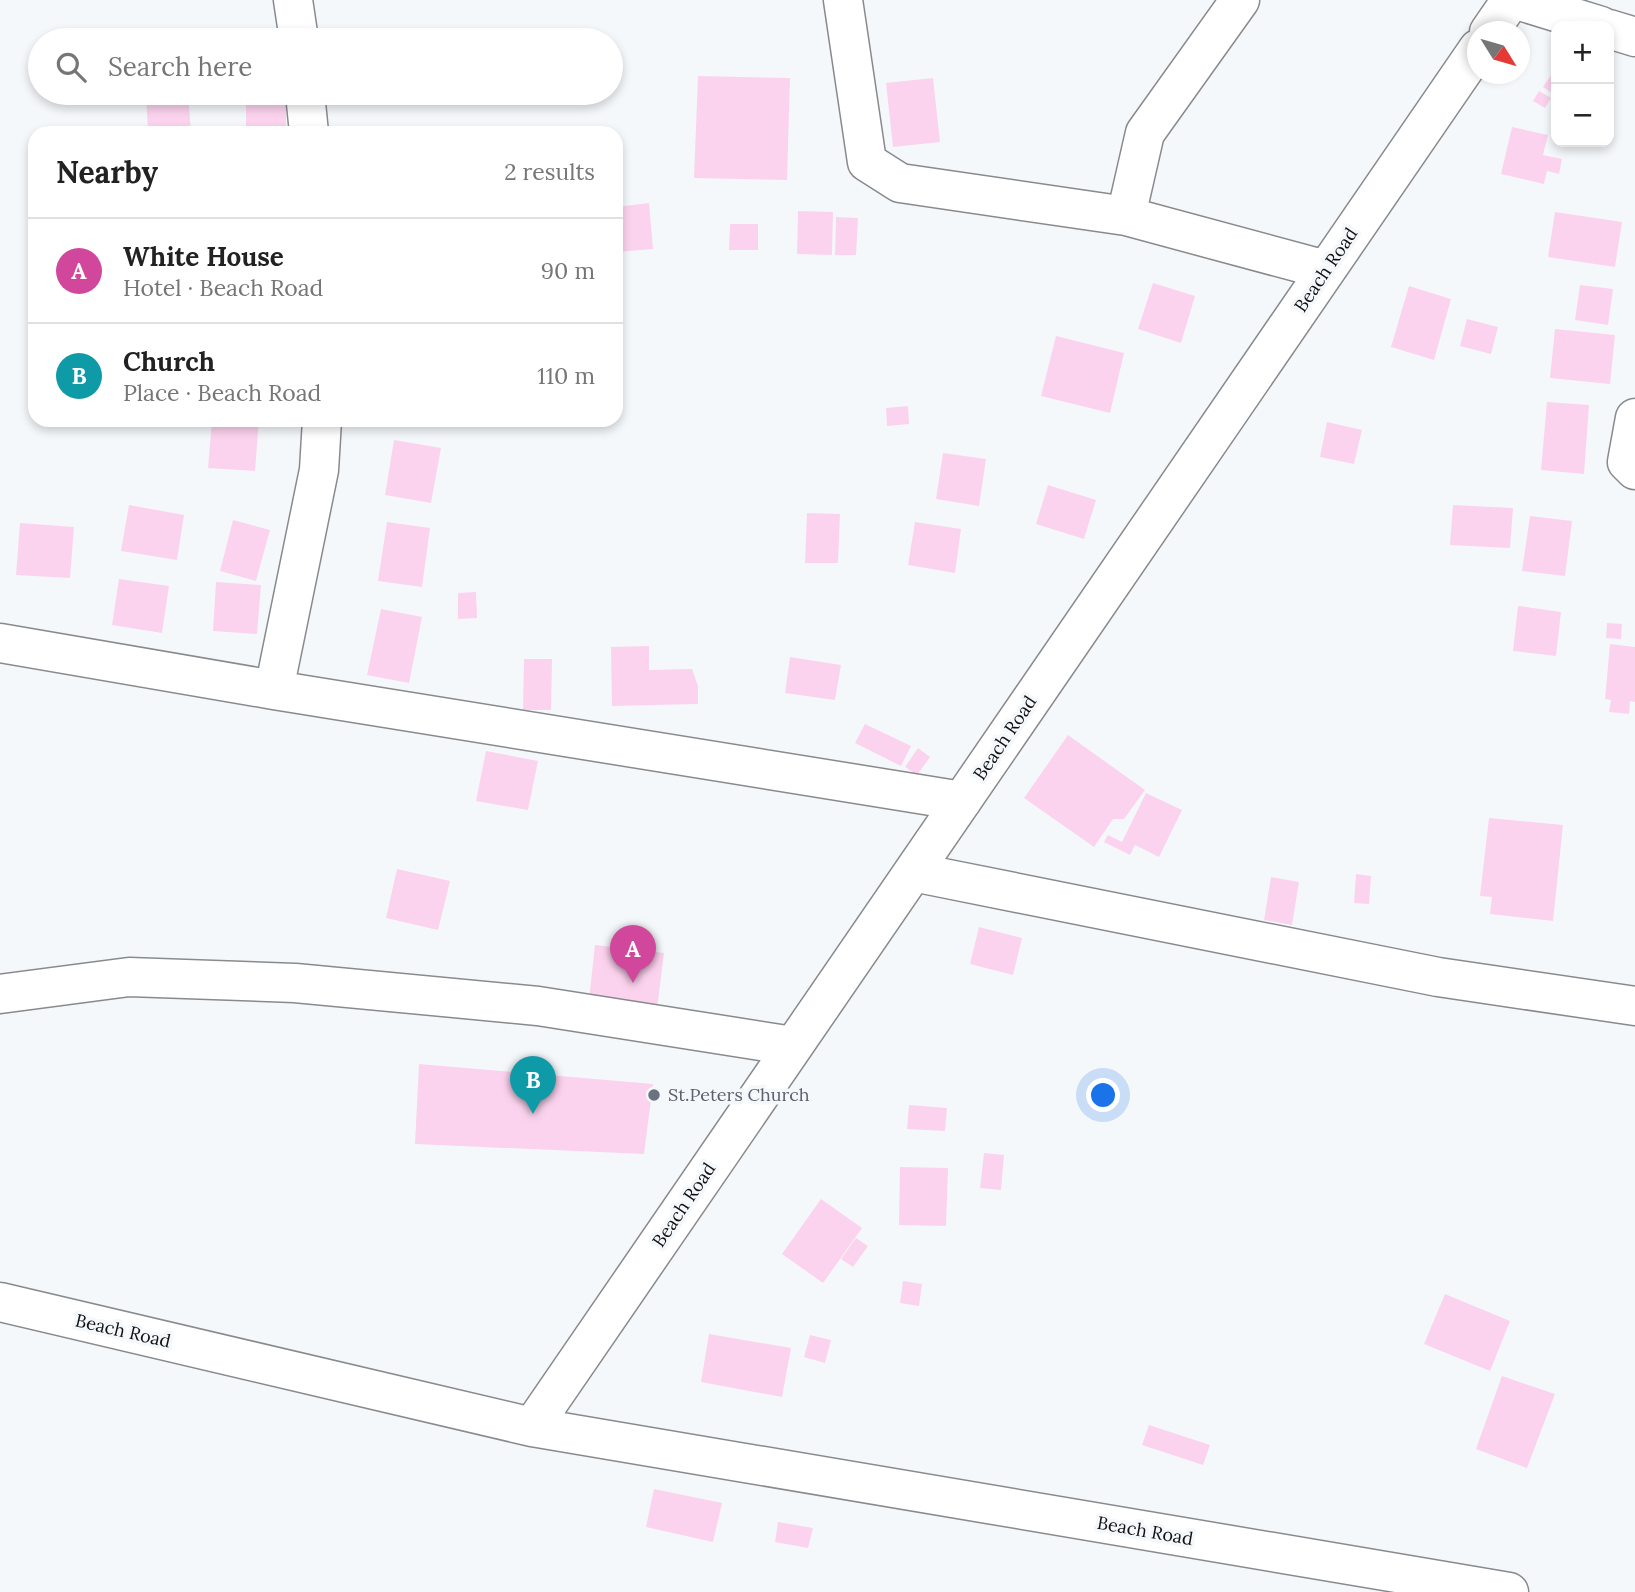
<!DOCTYPE html>
<meta charset="utf-8">
<style>
body{margin:0;font-family:Lora,serif;background:#f6f6f6;color:#222}
.controls{position:absolute;right:21px;top:21px;display:grid;overflow:hidden;border-radius:14px;box-shadow:0 4px 10px #0003}
.controls button{width:63px;height:63px;display:grid;place-items:center;padding:0;border:0;border-bottom:2px solid #e0e0e0;background:#fff;color:#222;font:35px sans-serif}
.compass{position:absolute;left:1467px;top:21px;width:63px;height:63px;border-radius:50%;background:#fff;box-shadow:0 4px 10px #0003;rotate:127deg}
.you{position:absolute;left:1104px;top:1096px;width:24px;height:24px;margin:-18px;border:5px solid #fff;border-radius:50%;background:#1a73e8;box-shadow:0 0 0 10px #1a73e833}
.badge{display:grid;place-items:center;width:46px;height:46px;border-radius:50%;background:#d93025;color:#fff;font-size:23px;font-weight:700}
.pin{position:absolute;translate:-50% -58px;filter:drop-shadow(0 2px 4px #0008)}
.pin::after{content:'';position:absolute;top:37px;width:24px;height:21px;background:inherit;clip-path:polygon(0 0,100% 0,50% 100%)}
.list{margin:0;padding:0;list-style:none}
h2{display:flex;justify-content:space-between;align-items:center;height:91px;margin:0;padding:0 28px;font-size:30px}
h2 small{font-size:23px;font-weight:400;color:#767676}
.list li{display:grid;grid-template-columns:46px 1fr auto;gap:21px;align-items:center;box-sizing:border-box;height:105px;padding:0 28px;border-top:2px solid #e0e0e0}
.list b{display:block;font-size:26px;white-space:nowrap}
.list p{margin:0;font-size:23px;white-space:nowrap;color:#767676}
.list em{font-size:23px;font-style:normal;color:#767676}
.icon{flex:none;width:38px;height:38px;fill:none;stroke:currentColor;stroke-width:2;stroke-linecap:round;stroke-linejoin:round}
.map{position:relative;flex:none;width:1635px;height:1592px;overflow:hidden}
.search{position:absolute;background:#fff;box-shadow:0 4px 10px #0003;left:28px;top:28px;width:595px;height:77px;display:flex;align-items:center;gap:18px;box-sizing:border-box;padding:0 24px;border-radius:38px;color:#767676;font-size:26px}
.panel{position:absolute;background:#fff;box-shadow:0 4px 10px #0003;left:28px;top:126px;width:595px;height:301px;border-radius:21px}
.map>svg:first-child{display:block}
.building{fill:#fcd3ee}
.lines{fill:none;stroke-linecap:round;stroke-linejoin:round}
.minor-casing{stroke:#888a8d;stroke-width:41}
.minor{stroke:#fff;stroke-width:38}
.worship-dot{fill:#6b7280;stroke:#f5f8fb;stroke-width:2.5}
.labels{text-anchor:middle;stroke-width:7;stroke-linejoin:round;paint-order:stroke}
.street-label{font-size:18px;fill:#111112;stroke:#f5f8fb}
.worship-label{font-size:18px;fill:#5b616d;stroke:#f5f8fb;text-anchor:start}
</style>
<div class="map">
<svg width="1635" height="1592" viewBox="0 0 1635 1592">
<rect width="100%" height="100%" fill="#f5f8fb"/>
<path class="building" d="M1556 68V96L1543 87Z
M698 76 790 78 787 180 694 178Z
M933 78 940 142 893 147 886 83Z
M1539 91 1551 98 1545 108 1533 101Z
M146 93H188L191 133H148Z
M246 93H286V133H246Z
M1512 127 1548 135 1543 155 1562 159 1559 174 1547 171 1544 184 1501 174Z
M649 203 653 249 616 252V207Z
M798 211 833 212 832 255 797 254Z
M1555 212 1622 222 1615 267 1548 257Z
M836 217 858 218 856 255H835Z
M730 224H758V250H729Z
M1153 283 1195 296 1181 343 1138 329Z
M1580 285 1613 289 1608 325 1575 320Z
M1409 286 1451 299 1434 360 1391 347Z
M1467 319 1498 327 1491 354 1460 346Z
M1555 329 1615 335 1610 384 1550 378Z
M1056 336 1124 353 1110 413 1041 396Z
M1547 402 1589 405 1584 474 1541 470Z
M908 406 909 424 887 426 886 408Z
M212 420H259L255 471 208 468Z
M1327 422 1362 430 1354 464 1320 457Z
M394 440 441 448 431 503 385 495Z
M943 453 986 459 979 506 936 499Z
M1048 485 1096 500 1084 539 1036 524Z
M129 505 184 515 177 560 121 551Z
M1453 505 1513 508 1510 548 1450 545Z
M807 513 840 514 838 563H805Z
M1530 516 1572 521 1565 576 1522 571Z
M233 520 270 530 256 581 220 571Z
M387 522 430 528 422 587 378 581Z
M915 522 961 529 955 573 908 565Z
M20 523 74 527 70 578 16 575Z
M119 579 169 586 162 633 112 625Z
M216 582 261 585 257 634 213 631Z
M476 592 477 618 458 619V593Z
M1518 606 1561 612 1556 656 1513 651Z
M381 609 422 617 409 683 367 675Z
M1607 623 1622 624 1621 639 1606 638Z
M1610 644 1635 647V702L1630 701 1629 714 1609 712 1611 700 1605 699Z
M649 646V670L692 669 698 686V704L612 706 611 647Z
M790 657 841 665 835 700 785 693Z
M524 659H552L551 710H523Z
M865 724 911 746 901 766 855 743Z
M1068 735 1145 790 1124 819H1113L1094 847 1024 798Z
M918 748 930 757 917 775 905 767Z
M486 751 538 761 528 810 476 801Z
M1146 793 1182 810 1159 857 1135 845 1130 855 1104 842 1108 835 1122 842Z
M1489 818 1563 825 1553 921 1490 914 1492 897 1480 896Z
M397 869 450 881 438 930 386 918Z
M1356 874 1371 876 1369 904 1354 903Z
M1271 877 1299 882 1292 925 1264 920Z
M979 927 1022 938 1013 975 970 964Z
M595 945 664 953 656 1017 588 1009Z
M419 1064 653 1084 644 1154 415 1144Z
M909 1105 947 1108 945 1131 907 1129Z
M984 1153 1004 1155 1001 1190 980 1188Z
M900 1167 948 1168 946 1226 899 1225Z
M821 1199 862 1228 823 1283 782 1254Z
M856 1238 868 1246 853 1267 841 1259Z
M903 1281 922 1284 919 1306 900 1303Z
M1445 1294 1510 1321 1490 1371 1424 1344Z
M709 1334 791 1348 782 1397 701 1382Z
M810 1335 831 1340 825 1363 804 1357Z
M1502 1376 1555 1394 1527 1468 1476 1449Z
M1149 1425 1210 1445 1203 1465 1142 1445Z
M654 1489 722 1503 713 1542 646 1527Z
M778 1522 813 1528 808 1548 775 1542Z"/>
<g class="lines">
<defs>
<path id="minor" d="M293 0 299 40
M843 0 867 162 900 183 1126 216 1326 270
M1517 0 1601 26
M1609 29 1635 37
M1489 32 1511 0
M1478 49 532 1427 1509 1592
M305 93 309 133
M1126 216 1145 133 1240 0
M1635 418 1627 462 1635 470
M0 643 274 690 962 801
M274 690 319 470 322 420
M913 872 1438 977 1635 1006
M0 994 129 977 295 983 538 1006 793 1046
M0 1302 532 1427"/>
</defs>
<use href="#minor" class="minor-casing"/>
<use href="#minor" class="minor"/>
</g>
<circle class="worship-dot" cx="654" cy="1095" r="7"/>
<g class="labels">
<g class="street-label">
<text transform="translate(1326 270) rotate(-56)" y="6">Beach Road</text>
<text transform="translate(1005 738) rotate(-56)" y="6">Beach Road</text>
<text transform="translate(684 1205) rotate(-56)" y="6">Beach Road</text>
<text transform="translate(123 1331) rotate(13)" y="6">Beach Road</text>
<text transform="translate(1145 1531) rotate(10)" y="6">Beach Road</text>
</g>
<g class="worship-label">
<text x="668" y="1101">St.Peters Church</text>
</g>
</g>
</svg>
<div class="controls">
<button>+</button>
<button>−</button>
</div>
<svg class="compass" viewBox="-18 -18 36 36"><path d="M0-13l5 13h-10z" fill="#e53935"/><path d="M0 13l5-13h-10z" fill="#767676"/></svg>
<div class="you"></div>
<div class="pin badge" style="left:633px;top:983px;background:#d1479c">A</div>
<div class="pin badge" style="left:533px;top:1114px;background:#0f9aa8">B</div>
<div class="search"><svg class="icon" aria-label="search" viewBox="0 0 24 24"><circle cx="10" cy="10" r="6"/><path d="M15 15l6 6"/></svg>Search here</div>
<section class="panel">
<h2>Nearby<small>2 results</small></h2>
<ul class="list">
<li><span class="badge" style="background:#d1479c">A</span><div><b>White House</b><p>Hotel · Beach Road</p></div><em>90 m</em></li>
<li><span class="badge" style="background:#0f9aa8">B</span><div><b>Church</b><p>Place · Beach Road</p></div><em>110 m</em></li>
</ul>
</section>
</div>
